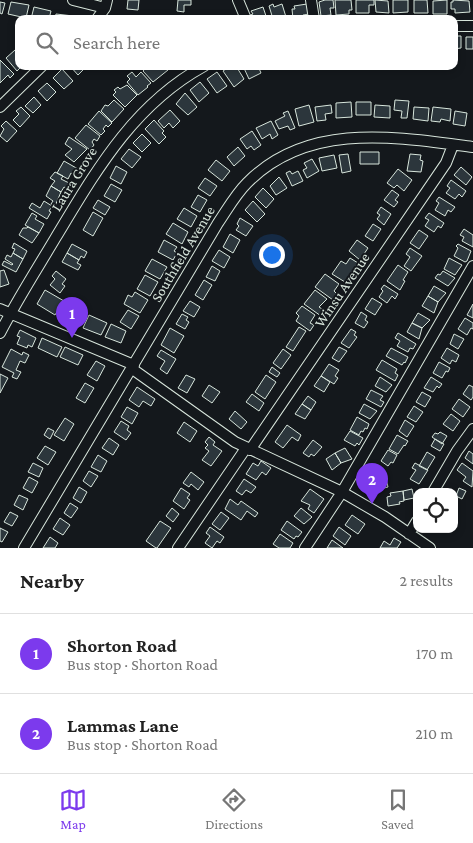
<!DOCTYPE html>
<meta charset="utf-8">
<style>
body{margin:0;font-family:"Crimson Pro",serif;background:#f6f6f6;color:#222}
.controls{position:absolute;right:15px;bottom:15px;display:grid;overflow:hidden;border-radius:10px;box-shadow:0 2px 8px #0003}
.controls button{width:45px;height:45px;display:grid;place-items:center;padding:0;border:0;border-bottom:1px solid #e0e0e0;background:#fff;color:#222;font:25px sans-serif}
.you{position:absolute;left:271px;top:254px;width:18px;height:18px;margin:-12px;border:4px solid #fff;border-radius:50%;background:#1a73e8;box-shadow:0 0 0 8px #1a73e833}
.badge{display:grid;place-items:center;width:32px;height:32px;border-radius:50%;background:#7c3aed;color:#fff;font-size:16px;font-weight:700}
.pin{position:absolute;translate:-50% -41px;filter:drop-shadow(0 1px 2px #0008)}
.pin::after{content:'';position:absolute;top:26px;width:18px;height:15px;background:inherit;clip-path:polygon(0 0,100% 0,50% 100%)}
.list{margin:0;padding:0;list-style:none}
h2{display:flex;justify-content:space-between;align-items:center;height:65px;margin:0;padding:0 20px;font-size:21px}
h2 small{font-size:16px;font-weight:400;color:#767676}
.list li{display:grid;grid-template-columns:32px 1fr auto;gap:15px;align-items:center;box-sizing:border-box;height:80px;padding:0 20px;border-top:1px solid #e0e0e0}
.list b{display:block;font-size:19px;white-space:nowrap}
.list p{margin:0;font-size:16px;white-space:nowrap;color:#767676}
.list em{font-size:16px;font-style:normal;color:#767676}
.icon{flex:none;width:28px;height:28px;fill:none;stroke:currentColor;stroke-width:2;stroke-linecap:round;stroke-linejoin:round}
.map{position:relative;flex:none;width:473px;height:548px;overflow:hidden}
.search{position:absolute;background:#fff;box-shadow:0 2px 8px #0003;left:15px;right:15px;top:15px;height:55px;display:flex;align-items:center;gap:12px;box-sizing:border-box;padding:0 18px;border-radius:10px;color:#767676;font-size:19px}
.sheet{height:225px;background:#fff}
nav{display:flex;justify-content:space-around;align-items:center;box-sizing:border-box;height:70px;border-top:1px solid #e0e0e0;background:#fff;font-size:14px;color:#767676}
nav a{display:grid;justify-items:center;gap:2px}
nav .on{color:#7c3aed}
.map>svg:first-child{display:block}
.building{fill:#2c363c;stroke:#d8e6dc}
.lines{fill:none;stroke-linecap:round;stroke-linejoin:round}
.minor-casing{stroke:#d8e6dc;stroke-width:12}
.minor{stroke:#14181c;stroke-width:10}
.labels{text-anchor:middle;stroke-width:4;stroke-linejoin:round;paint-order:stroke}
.street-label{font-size:15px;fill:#d8e6dc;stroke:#14181c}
</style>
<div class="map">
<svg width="473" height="548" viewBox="0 0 473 548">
<rect width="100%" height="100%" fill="#14181c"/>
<path class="building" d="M128 0H139L138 10 127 9Z
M178 0H191V5H184V12L177 11Z
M325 0H333L334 8H330L331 15 321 16 319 2Z
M335 0H351L352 10H349V14L336 15Z
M356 0H374V5H369V13H356Z
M375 0 388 1 389 13 376 12Z
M393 0H408V12L393 13Z
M414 0H427L428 13H414Z
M447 0V14H433V1Z
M453 0 469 1 470 12 455 13V9H451V2H453Z
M0 2 5 3 2 14 0 13Z
M11 2 29 5 26 18 8 14Z
M273 4 274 7 282 4 286 17 273 19 269 6Z
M307 4 309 14 303 15V18L293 19 292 9H295L294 6Z
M34 7 51 11 49 19H31Z
M263 7 267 19H249L248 16 253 14 251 11Z
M56 14 82 17 81 19H55Z
M454 36H461V48L454 49Z
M466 37H473V49H466Z
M15 50 19 55V66L21 67 17 71 6 58Z
M0 60 14 74 10 78 8 75 0 83Z
M70 66H87L78 75Z
M144 66H165L168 70 153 82 143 71 146 68Z
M230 66H236L244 79 234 87 223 71Z
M243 66H258L261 73 249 79Z
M62 69 73 81 64 89 53 78Z
M132 72 136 77 141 72 151 83 147 86 148 87 138 95 127 82 130 79 127 76Z
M217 72 227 86 217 93 207 79Z
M200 82 209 93 199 102 190 90Z
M47 83 56 92 47 101 38 91Z
M127 85 137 95 125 107 113 95 116 92 114 90 118 87 120 89Z
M185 93 197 107 188 115 176 104Z
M34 97 41 105 33 113 25 106Z
M114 100 124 109 112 122 101 111 105 105 108 106Z
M395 100 409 101 407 118H401L402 111 394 110Z
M351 102 352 117 336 118V103Z
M356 102H371V115H356Z
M309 105 314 122 299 126 295 109Z
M331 105 332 113 325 114 326 120 317 121 315 107Z
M375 105 390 106V118L374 117Z
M21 107 30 116 20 127 13 120 19 114 16 111Z
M414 107 429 108 428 121 413 119Z
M433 107 451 109 450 121 441 119 440 122 431 121Z
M170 110 180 121 173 128 169 123 164 128 158 121Z
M99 111 112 123 108 127 106 125 103 129 105 131 101 135 88 124Z
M288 111 295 128 290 130 288 126 279 129 275 121 285 116 283 113Z
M455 111 467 113 465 126 453 124Z
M154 120 164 131 162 133 166 137 159 144 145 129Z
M6 121 17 131 7 142 0 136 4 129 1 126Z
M271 121 278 135 272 139 270 134 262 139 256 128Z
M86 125 100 136 97 141 94 139 92 142 94 145 90 150 75 138Z
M252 131 261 145 254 150 251 146 247 149 240 139Z
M142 134 151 143 142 152 133 143Z
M69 137 87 149 74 162 65 155 72 149 65 144Z
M238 147 245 156 234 166 227 157Z
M129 149 141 157 132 168 121 159Z
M360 152H379V164H360Z
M348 154 351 171 342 173 339 155Z
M410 154 421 155 420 160 423 161 421 172 407 171Z
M334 155 337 168 322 171 319 158Z
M312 159 319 171 307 178 303 170 307 168 304 163Z
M216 160 230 171 222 181 208 170Z
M64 161 78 169 74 175 71 173 68 179 57 173Z
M116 166 127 172 121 184 110 178Z
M461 167 472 177 466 185 454 175Z
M398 169 412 180 404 191 397 185 394 188 387 183Z
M290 171 292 174 298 171 303 181 292 186 286 173Z
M55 172 63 176 61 179 69 183 66 188 64 187 61 192 51 186 55 181 50 178Z
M279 177 287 188 276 195 270 186Z
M205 178 217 186 210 196 198 188Z
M451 180 466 191 462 197 459 194 455 199 446 193 450 188 447 186Z
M111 184 122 190 115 202 104 196Z
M51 186 61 192 55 206 51 204 53 201 46 196Z
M263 188 274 199 266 208 255 197Z
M392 190 399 195 395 200 398 202 394 207 384 200Z
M198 195 207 200 200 212 191 207Z
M439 197 455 207 451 212 448 210 445 216 435 210 439 203 436 201Z
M98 200 110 207 105 215 93 208Z
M44 201 52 206 49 211 51 212 47 219 29 208 32 203 40 208Z
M253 201 265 214 257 222 245 210Z
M381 207 391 214 384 225 377 219 380 215 377 213Z
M184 208 197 216 191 227 177 219Z
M93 212 103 218 93 236 83 230Z
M32 213 37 216 35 219 44 224 39 233 25 225Z
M429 213 444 223 441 228 438 226 434 232 425 226 429 220 425 218Z
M240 218 253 226 246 236 236 230 239 226 237 224Z
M173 223 188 232 182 244 166 234Z
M373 224 381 229 373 241 365 236Z
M28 227 39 233 32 243 19 235 23 228H27Z
M464 229 473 235V247L462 241 464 237 460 235Z
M419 230 428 236 419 249 410 243Z
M230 234 240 240 233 253 223 247Z
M164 240 177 247 174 251 177 253 173 260 158 252Z
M357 240 368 248 360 260 349 251Z
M14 243 27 251 23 259 13 253 15 249 12 248Z
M72 244 87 252 84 258 81 256 79 260 67 253Z
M458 244 471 251 467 261 465 262 454 256 458 248 456 246Z
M410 248 422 256 411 271 404 266 410 257 406 254Z
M219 250 230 257 224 268 212 261Z
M13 253 23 259 16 272 2 265 4 261 12 265 13 264 5 259 7 255 11 257Z
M67 253 79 260 77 263 81 265 78 270 62 262Z
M350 258 358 263 345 282 332 274 341 261 346 264Z
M449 258 462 265 455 275 444 269Z
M152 259 167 267 160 279 145 271Z
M398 265 408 272 403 280 405 281 400 290 387 281Z
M212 266 220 271 215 281 206 277Z
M4 270 9 284 0 287V271Z
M56 271 66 279 62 284 65 286 60 293 50 285 55 279 52 276Z
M443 271 455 278 448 286 435 278 438 274 440 275Z
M325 274 339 284 334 291 337 294 333 300 315 287Z
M145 275 158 282 150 296 137 289Z
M204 280 212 285 203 300 195 295Z
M384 285 398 294 395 299 392 296 387 303 379 297 383 291 381 289Z
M434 286 446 293 438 302 428 296Z
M45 290 64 301 55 315 37 304Z
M315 290 327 299 319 307 325 311 321 316 304 304Z
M135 292 148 300 140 313 124 304 128 295 132 297Z
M428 296 438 302 434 313 422 306Z
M372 298 382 304 375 315 365 309Z
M190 301 200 307 194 317 183 311Z
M473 304V318L467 315Z
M302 306 315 315 310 323 314 325 310 331 296 321 299 316 296 313Z
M128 310 139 316 131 329 120 322Z
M361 312 367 316 365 320 368 322 364 328 355 323Z
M418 313 430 320 422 328 412 323Z
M182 314 188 317 186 320 189 322 185 329 176 324Z
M89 315 107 323 101 335 83 328Z
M465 318 473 323V329L471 328 467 335 458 329Z
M412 323 422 328 419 339 407 332Z
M111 324 126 331 121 343 105 337Z
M299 327 306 331 293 351 286 347Z
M170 328 184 336 174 353 161 345Z
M351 329 356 332 354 335 357 337 349 348 341 343Z
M20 330 36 338 32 347 28 345 27 348 17 344 20 337 17 336Z
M398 333 416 344 413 349 410 348 408 352 397 346 400 341 395 338Z
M454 334 464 339 458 349 450 344Z
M42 338 62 347 57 357 38 348Z
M65 347 83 355 78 365 60 357Z
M339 347 347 351 339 362 332 358Z
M391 348 408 357 405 363 404 362 402 365 386 356Z
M447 348 459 355 456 362 452 360 450 364 441 358Z
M11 349 22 355 23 352 29 355 25 363 20 361 16 370 21 372 17 379 12 377 14 373 2 367Z
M283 349 291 355 281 369 273 363Z
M161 350 176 359 167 374 160 369 165 361 157 356Z
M382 360 397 369 395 373 398 375 395 381 376 370Z
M96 361 105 366 97 381 87 375Z
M439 362 450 368 448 372 446 371 442 378 433 373Z
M329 364 339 370 335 376 338 378 334 384 321 376Z
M272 367 280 373 277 377 269 372Z
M0 374 8 378 0 393Z
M186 375 195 379 187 393 178 388Z
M266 375 276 382 265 399 255 392Z
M321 376 330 382 324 392 314 386Z
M380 377 392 385 386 392 375 386Z
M431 377 442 384 439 388 437 386 433 392 424 388Z
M85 383 94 388 85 403 76 398Z
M209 385 220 392 212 403 202 396Z
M469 385 473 387V397L471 400 463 394Z
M137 387 155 399 151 406 143 401 139 407 129 400Z
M371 390 383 396 380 400 384 402 381 407 366 399Z
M422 392 431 397 425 407 416 402Z
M252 394 264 403 259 411 246 402Z
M308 396 316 402 311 410 302 404Z
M459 399 470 407 463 417 452 409Z
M302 404 311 410 305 419 295 414Z
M364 404 377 411 370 419 359 413Z
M414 406 423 412 416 422 407 417Z
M127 407 138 413 132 424 121 417Z
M235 411 247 422 241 429 229 419Z
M451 414 460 421 453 431 443 424Z
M357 417 369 424 367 429 365 428 363 432 361 431 359 435 350 430Z
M65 418 74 424 64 441 54 435Z
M405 420 414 426 407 437 399 431Z
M121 421 129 426 127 430 131 433 126 440 114 432Z
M184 422 197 431 190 442 177 433Z
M287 425 301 435 298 441 292 437 283 448 275 442Z
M48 428 54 431 50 439 44 435Z
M350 431 363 438 359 445 357 443 355 446 344 440Z
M440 432 447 436 442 444 432 437 435 433 438 434Z
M397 435 408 441 405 446 404 445 398 454 389 449Z
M209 437 215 442 213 445 222 451 211 466 202 460 209 451 205 448 208 445 205 442Z
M109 438 119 445 113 455 102 448Z
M435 439 444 444 440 451 431 446Z
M313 440 322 447 314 456 311 454 309 457 303 453Z
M45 446 56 452 48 465 37 458Z
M345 448 352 459 341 463 335 453Z
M388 450 397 455 393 463 391 462 388 466 381 461Z
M469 451 473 454V464L465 458Z
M427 452 435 457 427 470 419 466Z
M335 453 341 463 332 470 326 459Z
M98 455 107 461 101 472 91 467Z
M261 461 271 468 266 475 262 472 256 480 246 474 253 463 258 466Z
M33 463 43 468 39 477 28 472Z
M415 463 428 470 419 484 410 479 416 470 412 468Z
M462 463 473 471 472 487 463 481 466 477 457 470Z
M89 471 98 476 91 487 83 481Z
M384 471 386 479 374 482 372 474Z
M191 472 204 482 198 490 191 484 189 487 183 483Z
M29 477 38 482 32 493 23 488Z
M244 479 256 487 251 493 246 490 242 495 236 491Z
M386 479 388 487 376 490 374 482Z
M79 487 87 492 81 503 73 498Z
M181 488 190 494 187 498 190 500 184 509 173 501Z
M459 488 466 491 462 499 456 496Z
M310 489 324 499 314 513 308 509 310 505 301 501Z
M412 489 414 498 404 500 403 491Z
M403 491 404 501 399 502 400 504 388 506 387 497 391 496 390 493Z
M19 495 28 499 23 510 14 505Z
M230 499 238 505 241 501 258 513 255 517 247 511 241 520 225 509Z
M70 503 78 508 71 518 64 513Z
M172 508 179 514 173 522 166 516Z
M301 508 312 517 304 524 294 516Z
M10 512 18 516 12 526 4 522Z
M221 512 229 518 220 530 212 524Z
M352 515 365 524 358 534 345 525Z
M60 518 70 525 63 535 53 529Z
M160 521 171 528 157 548H156L146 541Z
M287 521 302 532 298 537 296 536 294 539 281 530Z
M210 527 224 537 220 543 217 541 212 548 205 543 210 536 206 533Z
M339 527 351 536 345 545 333 536Z
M0 528 8 532 2 542 0 541Z
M280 534 293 543 290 548H279L273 544Z
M50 537 58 543 55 548H43Z
M394 538 401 542 397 548H380L384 541 390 545Z
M332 540 343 548H327Z"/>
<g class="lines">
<defs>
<path id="minor" d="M73 0 105 8
M238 0 246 19
M311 0 314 19
M97 19 105 8 107 0
M454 26H473
M0 107 42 66
M0 309 134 365
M0 333C17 300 37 269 56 237 96 171 133 105 204 66
M131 368 235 442 342 492 385 517 430 548
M250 450 446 163 453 145
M433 492 457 451 473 429
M409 534 417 521
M24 548 218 223C227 210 235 195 247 183 308 121 396 137 473 147
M178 548 246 448
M305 548 342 492 473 266"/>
</defs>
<use href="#minor" class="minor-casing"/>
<use href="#minor" class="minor"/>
</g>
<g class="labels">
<g class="street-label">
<text transform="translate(74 179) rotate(-58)" y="5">Laura Grove</text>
<text transform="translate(183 254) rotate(-59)" y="5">Southfield Avenue</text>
<text transform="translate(342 290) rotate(-56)" y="5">Winsu Avenue</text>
</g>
</g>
</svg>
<div class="controls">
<button><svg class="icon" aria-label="locate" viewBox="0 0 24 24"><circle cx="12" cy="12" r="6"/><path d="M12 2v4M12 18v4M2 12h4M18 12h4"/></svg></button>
</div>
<div class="you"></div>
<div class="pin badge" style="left:72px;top:338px">1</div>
<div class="pin badge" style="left:372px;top:504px">2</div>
<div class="search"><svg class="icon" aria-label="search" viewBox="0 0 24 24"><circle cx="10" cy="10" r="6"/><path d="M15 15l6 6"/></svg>Search here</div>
</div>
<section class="sheet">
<h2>Nearby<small>2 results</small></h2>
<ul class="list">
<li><span class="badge">1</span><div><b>Shorton Road</b><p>Bus stop · Shorton Road</p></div><em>170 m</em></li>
<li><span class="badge">2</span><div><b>Lammas Lane</b><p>Bus stop · Shorton Road</p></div><em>210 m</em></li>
</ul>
</section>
<nav>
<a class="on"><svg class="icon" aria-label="map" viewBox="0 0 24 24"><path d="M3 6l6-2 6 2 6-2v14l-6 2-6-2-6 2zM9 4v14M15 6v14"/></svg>Map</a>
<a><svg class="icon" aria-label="directions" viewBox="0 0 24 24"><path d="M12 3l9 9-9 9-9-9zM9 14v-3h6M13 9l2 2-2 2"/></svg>Directions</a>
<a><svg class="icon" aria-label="saved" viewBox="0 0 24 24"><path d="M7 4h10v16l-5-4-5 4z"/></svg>Saved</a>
</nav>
